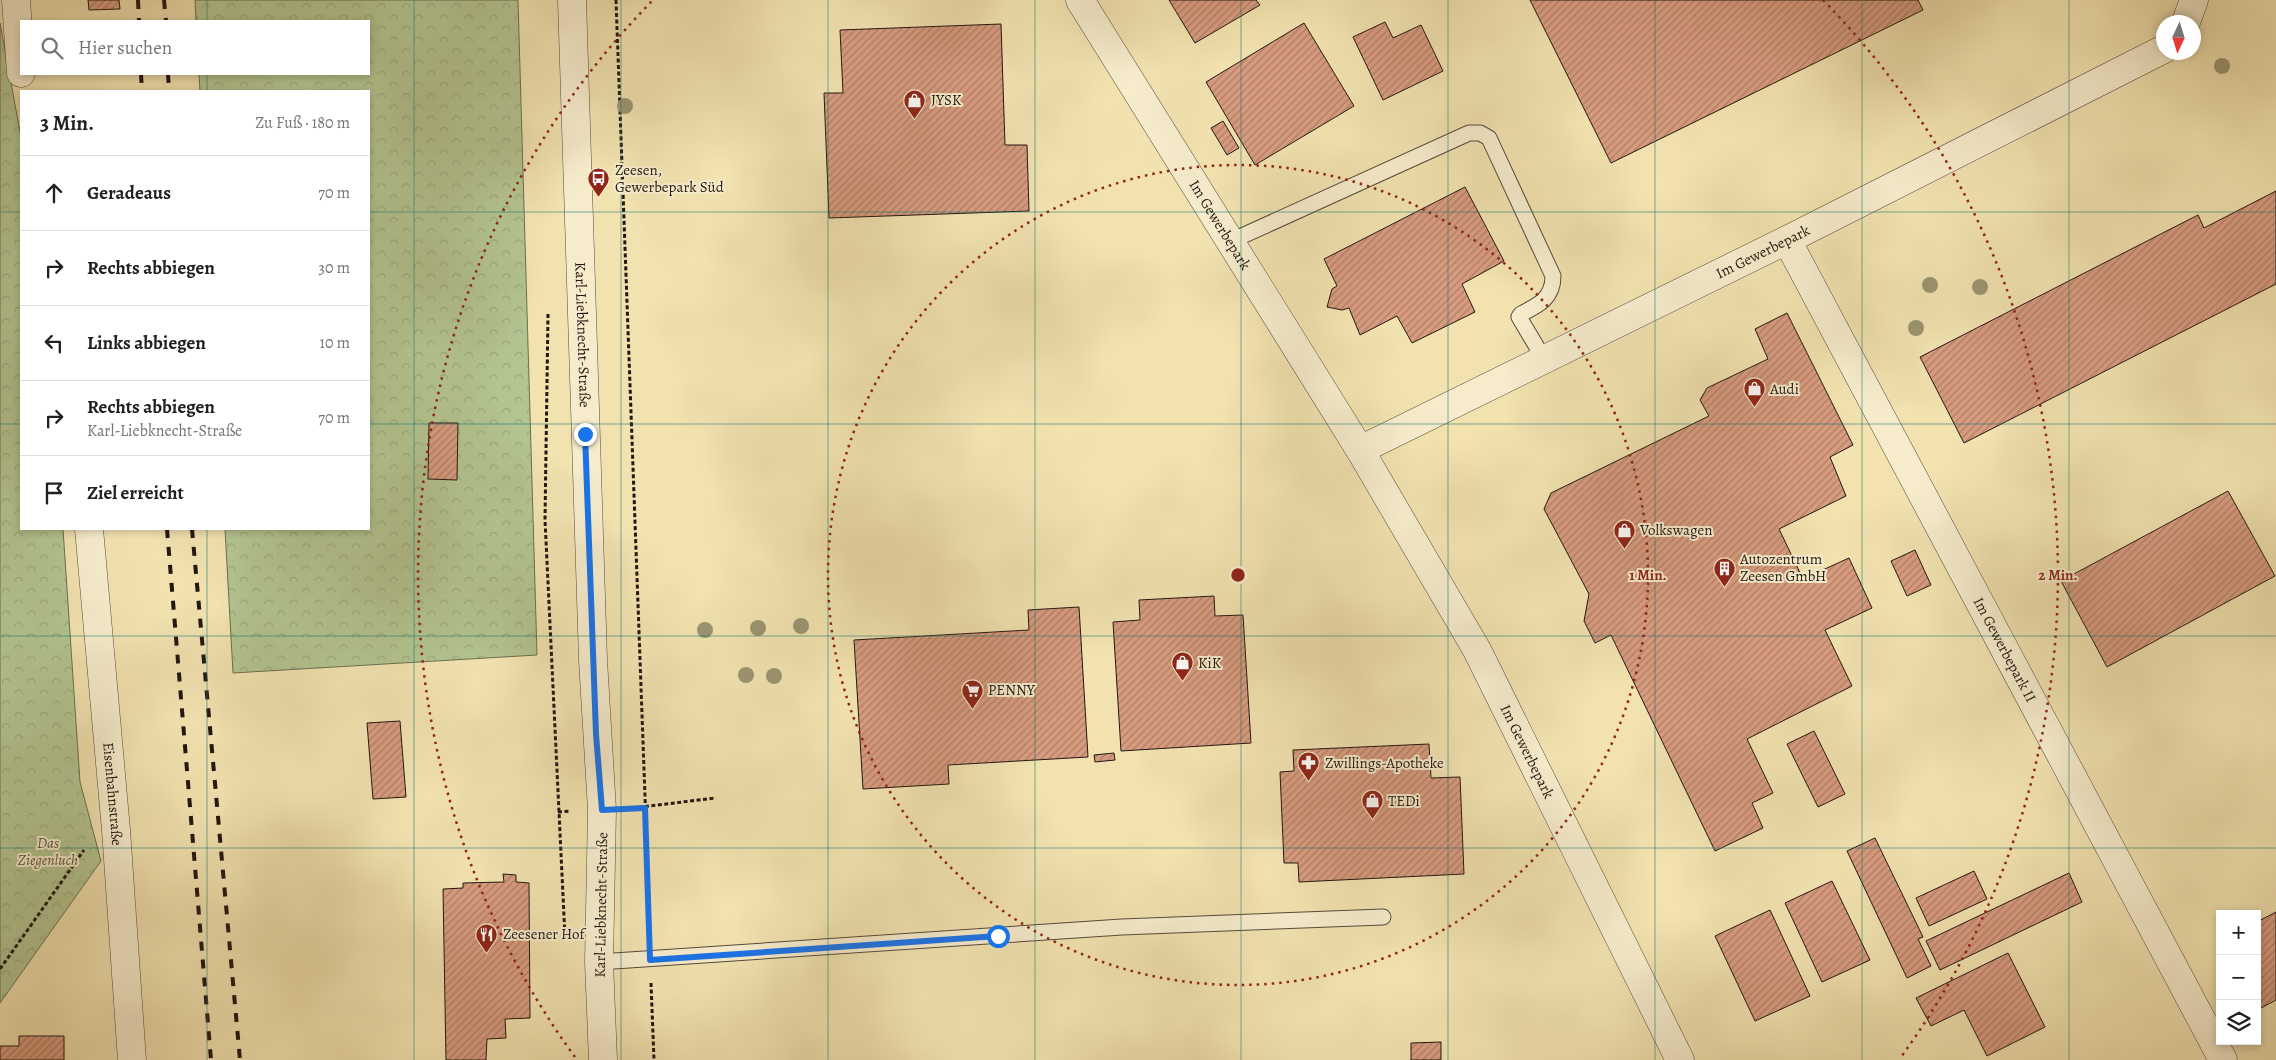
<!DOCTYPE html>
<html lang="de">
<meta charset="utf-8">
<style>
body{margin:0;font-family:Alegreya,serif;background:#f6f6f6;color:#202124}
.controls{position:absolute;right:15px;bottom:15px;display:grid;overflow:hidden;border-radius:0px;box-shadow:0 2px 8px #0003}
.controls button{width:45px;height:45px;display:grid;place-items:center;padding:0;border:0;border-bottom:1px solid #e0e0e0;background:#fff;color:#202124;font:25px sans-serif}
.compass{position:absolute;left:2156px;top:15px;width:45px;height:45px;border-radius:50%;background:#fff;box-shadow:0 2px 8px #0003;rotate:184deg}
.stop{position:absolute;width:15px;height:15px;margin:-11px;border:4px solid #1a73e8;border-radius:50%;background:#fff}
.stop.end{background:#1a73e8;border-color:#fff;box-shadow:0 1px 5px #0008}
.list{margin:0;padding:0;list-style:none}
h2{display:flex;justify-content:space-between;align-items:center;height:65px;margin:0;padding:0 20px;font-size:21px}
h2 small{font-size:16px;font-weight:400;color:#757577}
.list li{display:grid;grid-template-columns:32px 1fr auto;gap:15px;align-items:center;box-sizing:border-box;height:75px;padding:0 20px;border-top:1px solid #e0e0e0}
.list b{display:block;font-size:19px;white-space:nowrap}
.list p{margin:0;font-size:16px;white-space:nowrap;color:#757577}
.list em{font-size:16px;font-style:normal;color:#757577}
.icon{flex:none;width:28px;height:28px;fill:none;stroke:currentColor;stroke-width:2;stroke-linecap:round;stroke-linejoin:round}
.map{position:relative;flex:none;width:2276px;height:1060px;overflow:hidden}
.search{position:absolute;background:#fff;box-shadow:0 2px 8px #0003;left:20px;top:20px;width:350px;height:55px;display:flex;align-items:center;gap:12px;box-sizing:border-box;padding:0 18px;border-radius:0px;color:#757577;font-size:19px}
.panel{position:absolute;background:#fff;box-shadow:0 2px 8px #0003;left:20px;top:90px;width:350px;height:440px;border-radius:0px}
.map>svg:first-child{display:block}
.forest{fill:url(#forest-crowns);stroke:#6b6e50}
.building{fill:url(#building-hatch);stroke:#231711}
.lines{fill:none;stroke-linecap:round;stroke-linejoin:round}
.service-casing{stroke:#564a39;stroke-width:17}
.minor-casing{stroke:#564a39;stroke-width:29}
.tertiary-casing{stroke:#564a39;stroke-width:29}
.path{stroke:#231711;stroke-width:3;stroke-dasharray:4 2.5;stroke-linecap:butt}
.service{stroke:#f6eccc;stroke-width:15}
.minor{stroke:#f6eccc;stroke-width:28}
.tertiary{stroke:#f6eccc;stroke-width:28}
.rail{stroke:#231711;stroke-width:4;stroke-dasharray:9 9;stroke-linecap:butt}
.tree{fill:#9b9471}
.route{stroke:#1a73e8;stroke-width:6}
.grid{fill:none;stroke:#0f766e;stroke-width:1;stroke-opacity:0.55}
.ring{fill:none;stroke:#8f2418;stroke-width:2.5;stroke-dasharray:2.5 5}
.labels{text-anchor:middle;stroke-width:4;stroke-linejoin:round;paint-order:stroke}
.poi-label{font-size:15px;fill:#231711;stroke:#f6eccc;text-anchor:start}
.street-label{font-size:15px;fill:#231711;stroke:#f6eccc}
.park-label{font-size:15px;font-style:italic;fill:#55543d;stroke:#f6eccc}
.centre{fill:#8f2418;stroke:#f6eccc;stroke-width:2.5}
.ring-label{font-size:15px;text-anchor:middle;font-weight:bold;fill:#8f2418;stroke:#f6eccc;stroke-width:4;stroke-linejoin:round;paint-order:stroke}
</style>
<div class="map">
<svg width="2276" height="1060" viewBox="0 0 2276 1060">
<defs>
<pattern id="forest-crowns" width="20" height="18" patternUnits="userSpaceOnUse" patternTransform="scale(1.25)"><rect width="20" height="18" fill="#b3c490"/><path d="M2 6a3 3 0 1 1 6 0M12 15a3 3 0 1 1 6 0" fill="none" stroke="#9aa87b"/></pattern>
<pattern id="building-hatch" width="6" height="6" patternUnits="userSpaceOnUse" patternTransform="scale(1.25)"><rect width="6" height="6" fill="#d89c7f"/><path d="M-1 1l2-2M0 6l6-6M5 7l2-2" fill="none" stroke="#af7e67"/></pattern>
</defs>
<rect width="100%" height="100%" fill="#f1e2b0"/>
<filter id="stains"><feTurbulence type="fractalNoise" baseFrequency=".004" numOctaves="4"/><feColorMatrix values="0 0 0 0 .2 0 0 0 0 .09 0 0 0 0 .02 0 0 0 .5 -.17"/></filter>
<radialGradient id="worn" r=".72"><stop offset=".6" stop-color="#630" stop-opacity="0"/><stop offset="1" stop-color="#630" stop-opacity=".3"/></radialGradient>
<path class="forest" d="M195 0H518L537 655 233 673 225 529H369V91H200L199 74H369V21H196Z
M0 23 21 137V529H63L80 782 101 861 0 1003Z"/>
<path class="building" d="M88 0H119L120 9 89 10Z
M1169 0H1256L1260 5 1195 43Z
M1530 0H1918L1923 10 1611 163Z
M1385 22 1393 38 1421 25 1443 71 1383 100 1353 37Z
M1304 23 1354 106 1255 165 1206 82Z
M1001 24 1005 145H1027L1029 211 829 218 824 93H843L840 30Z
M1223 121 1239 148 1227 155 1211 128Z
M1465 187 1504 261 1462 284 1475 312 1412 343 1397 316 1360 335 1349 308 1342 310 1327 307 1332 289 1337 286 1324 259Z
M2276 191V284L1964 443 1920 357 2198 215 2204 228Z
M1787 313 1853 445 1830 457 1846 496 1779 529 1803 579 1849 558 1872 608 1825 630 1852 686 1747 739 1773 793 1752 803 1763 828 1715 851 1611 635 1595 643 1584 621 1589 594 1544 509 1551 493 1709 416 1700 400 1707 388 1768 359 1755 329Z
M429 423H458L457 480 428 479Z
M2228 491 2275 576 2107 667 2061 581Z
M1915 550 1931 585 1907 596 1891 561Z
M1214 596 1215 616 1243 615 1251 743 1121 751 1113 622 1140 620 1139 600Z
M1079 607 1088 757 948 765 949 784 863 789 854 640 1029 630 1028 610Z
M400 721 406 797 373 799 367 723Z
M1814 731 1845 794 1818 807 1787 744Z
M1429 744 1431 778 1460 777 1464 874 1299 882 1298 863H1284L1280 772 1294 771 1293 750Z
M1114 753 1115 760 1095 762 1094 755Z
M1875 838 1923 937 1918 939 1931 966 1907 978 1847 851Z
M1974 871 1987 899 1929 926 1916 898Z
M2069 873 2082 902 1940 970 1926 941Z
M503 874 516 875V882L529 883 530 1018 505 1019 506 1038 487 1039 486 1060H446L443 889 463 888V883L504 882Z
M1832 881 1870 960 1822 982 1785 903Z
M1770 910 1810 996 1755 1021 1715 936Z
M2276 912V1000L2261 1008 2257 1002V922Z
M2008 953 2045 1027 1987 1056 1964 1010 1931 1026 1916 998Z
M19 1036H64V1060H0V1046H19Z
M1441 1042V1060H1411V1043Z"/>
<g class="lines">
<defs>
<path id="service" d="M1231 241 1469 133H1480L1489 138 1553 276C1553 298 1539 305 1521 314L1519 317 1544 359
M599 962 1122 927 1383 917"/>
<g id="minor">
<path d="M16 0 21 73"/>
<path id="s1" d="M1080 0 1360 450 1477 650 1680 1060"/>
<path d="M2186 22 2194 0"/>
<path id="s2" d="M1787 240 2223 1060"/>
<path id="s3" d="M1360 450 1787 240 2164 49"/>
<path id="s4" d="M89 529 116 830 132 1060"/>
</g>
<g id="tertiary">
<path id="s5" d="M572 0 593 660 602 810 599 962 603 1060"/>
</g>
</defs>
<use href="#service" class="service-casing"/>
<use href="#minor" class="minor-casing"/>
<use href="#tertiary" class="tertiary-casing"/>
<path class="path" d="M616 0 650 934
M548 314 545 520 565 937
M632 808 716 798
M558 812 571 811
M0 969 84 850
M651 983 654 1060"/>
<use href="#service" class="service"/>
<use href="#minor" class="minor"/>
<use href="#tertiary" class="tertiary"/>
<path class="rail" d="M138 0 139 21
M164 0 166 21
M141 74 142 91
M168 74 169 91
M167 529 211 1060
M192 529 240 1060"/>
</g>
<g class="tree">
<circle cx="2222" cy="66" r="8"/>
<circle cx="625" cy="106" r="8"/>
<circle cx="1930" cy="285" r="8"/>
<circle cx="1980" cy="287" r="8"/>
<circle cx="1916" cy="328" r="8"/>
<circle cx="801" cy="626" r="8"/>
<circle cx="758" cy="628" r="8"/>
<circle cx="705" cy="630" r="8"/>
<circle cx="746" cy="675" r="8"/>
<circle cx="774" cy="676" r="8"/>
</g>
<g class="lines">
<path class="route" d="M585 434 596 734 602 810 645 808 650 960 998 936"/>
</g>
<path class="grid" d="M207 0V21M414 0V1060M621 0V1060M828 0V1060M1035 0V1060M1241 0V1060M1448 0V1060M1655 0V1060M1862 0V1060M2069 0V1060M207 74V91M0 212H21M369 212H2276M0 424H21M369 424H2276M207 529V1060M0 636H2276M0 848H2276"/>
<g class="ring">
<circle cx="1238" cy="575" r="410"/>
<path d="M575 1057A820 820 0 0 1 653 0M1823 0A820 820 0 0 1 1901 1057"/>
</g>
<defs>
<symbol id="shop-pin" viewBox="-11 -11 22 30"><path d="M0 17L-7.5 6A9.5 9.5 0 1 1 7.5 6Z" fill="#8f2418" stroke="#f6eccc"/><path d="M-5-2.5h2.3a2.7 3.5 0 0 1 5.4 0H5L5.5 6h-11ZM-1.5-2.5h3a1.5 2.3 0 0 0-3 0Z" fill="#fff"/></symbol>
<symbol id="bus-pin" viewBox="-11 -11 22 30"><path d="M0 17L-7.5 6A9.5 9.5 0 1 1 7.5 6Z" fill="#8f2418" stroke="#f6eccc"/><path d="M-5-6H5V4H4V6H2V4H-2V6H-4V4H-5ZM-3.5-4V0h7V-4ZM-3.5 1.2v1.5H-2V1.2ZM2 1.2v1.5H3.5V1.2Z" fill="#fff"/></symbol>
<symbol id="building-pin" viewBox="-11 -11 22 30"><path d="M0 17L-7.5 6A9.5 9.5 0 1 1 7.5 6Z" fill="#8f2418" stroke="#f6eccc"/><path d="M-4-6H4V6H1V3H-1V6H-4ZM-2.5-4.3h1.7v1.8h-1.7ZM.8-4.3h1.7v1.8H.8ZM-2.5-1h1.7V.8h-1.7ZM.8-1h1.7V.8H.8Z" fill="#fff"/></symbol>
<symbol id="supermarket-pin" viewBox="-11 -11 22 30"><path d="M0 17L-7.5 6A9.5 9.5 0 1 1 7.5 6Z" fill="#8f2418" stroke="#f6eccc"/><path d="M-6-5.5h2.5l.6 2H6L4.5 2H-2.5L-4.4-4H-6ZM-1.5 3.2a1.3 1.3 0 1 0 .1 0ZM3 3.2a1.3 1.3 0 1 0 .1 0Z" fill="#fff"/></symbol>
<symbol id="pharmacy-pin" viewBox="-11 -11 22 30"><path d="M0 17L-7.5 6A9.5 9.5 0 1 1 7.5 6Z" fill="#8f2418" stroke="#f6eccc"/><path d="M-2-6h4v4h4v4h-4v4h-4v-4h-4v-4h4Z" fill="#fff"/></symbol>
<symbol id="restaurant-pin" viewBox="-11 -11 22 30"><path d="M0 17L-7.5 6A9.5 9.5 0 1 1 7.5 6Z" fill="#8f2418" stroke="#f6eccc"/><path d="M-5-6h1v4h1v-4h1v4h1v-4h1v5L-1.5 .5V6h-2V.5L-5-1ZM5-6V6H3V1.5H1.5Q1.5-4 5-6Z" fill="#fff"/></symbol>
</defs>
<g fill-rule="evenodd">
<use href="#shop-pin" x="902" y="88" width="25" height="34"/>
<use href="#bus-pin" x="586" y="166" width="25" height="34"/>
<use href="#shop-pin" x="1742" y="376" width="25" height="34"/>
<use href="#shop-pin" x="1612" y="518" width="25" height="34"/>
<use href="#building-pin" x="1712" y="556" width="25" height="34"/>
<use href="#shop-pin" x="1170" y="650" width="25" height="34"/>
<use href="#supermarket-pin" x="960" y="678" width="25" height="34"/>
<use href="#pharmacy-pin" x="1296" y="750" width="25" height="34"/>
<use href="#shop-pin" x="1360" y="788" width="25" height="34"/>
<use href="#restaurant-pin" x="474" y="922" width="25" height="34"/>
</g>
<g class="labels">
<g class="poi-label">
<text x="931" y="105">JYSK</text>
<text x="615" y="175">Zeesen,<tspan x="615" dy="17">Gewerbepark Süd</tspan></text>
<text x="1770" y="394">Audi</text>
<text x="1640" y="535">Volkswagen</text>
<text x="1740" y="564">Autozentrum<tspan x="1740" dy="17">Zeesen GmbH</tspan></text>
<text x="1198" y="668">KiK</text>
<text x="988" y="695">PENNY</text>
<text x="1325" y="768">Zwillings-Apotheke</text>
<text x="1388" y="806">TEDi</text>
<text x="503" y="939">Zeesener Hof</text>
</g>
<g class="street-label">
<text dy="5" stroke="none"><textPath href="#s1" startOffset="265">Im Gewerbepark</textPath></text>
<text dy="5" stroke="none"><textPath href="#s3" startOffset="449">Im Gewerbepark</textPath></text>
<text dy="5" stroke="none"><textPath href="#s5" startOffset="335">Karl-Liebknecht-Straße</textPath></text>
<text dy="5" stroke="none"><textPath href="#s2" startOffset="464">Im Gewerbepark II</textPath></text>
<text dy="5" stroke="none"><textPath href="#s1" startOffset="875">Im Gewerbepark</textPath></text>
<text dy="5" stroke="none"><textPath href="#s4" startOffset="266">Eisenbahnstraße</textPath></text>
<text transform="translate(601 905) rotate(-89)" y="5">Karl-Liebknecht-Straße</text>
</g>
<g class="park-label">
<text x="48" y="848">Das<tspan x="48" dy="17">Ziegenluch</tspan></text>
</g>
</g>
<circle cx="1238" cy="575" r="8" class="centre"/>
<g class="ring-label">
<text x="1648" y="580">1 Min.</text>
<text x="2058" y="580">2 Min.</text>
</g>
<rect width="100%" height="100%" filter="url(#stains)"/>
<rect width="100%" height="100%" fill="url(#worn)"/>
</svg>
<div class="controls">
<button>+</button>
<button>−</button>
<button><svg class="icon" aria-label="layers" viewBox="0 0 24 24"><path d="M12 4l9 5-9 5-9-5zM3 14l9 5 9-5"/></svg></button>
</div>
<svg class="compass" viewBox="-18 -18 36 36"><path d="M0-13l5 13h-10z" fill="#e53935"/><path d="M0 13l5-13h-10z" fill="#757577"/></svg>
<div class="stop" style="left:998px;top:936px"></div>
<div class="stop end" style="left:585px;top:434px"></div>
<div class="search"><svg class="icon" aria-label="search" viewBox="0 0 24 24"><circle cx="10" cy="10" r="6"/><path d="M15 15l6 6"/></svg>Hier suchen</div>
<section class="panel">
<h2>3 Min.<small>Zu Fuß · 180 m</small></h2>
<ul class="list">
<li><svg class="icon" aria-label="ahead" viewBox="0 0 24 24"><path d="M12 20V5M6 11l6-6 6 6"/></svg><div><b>Geradeaus</b></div><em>70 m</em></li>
<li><svg class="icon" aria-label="right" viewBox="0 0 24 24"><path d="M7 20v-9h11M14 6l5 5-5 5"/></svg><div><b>Rechts abbiegen</b></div><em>30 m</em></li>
<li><svg class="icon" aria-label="left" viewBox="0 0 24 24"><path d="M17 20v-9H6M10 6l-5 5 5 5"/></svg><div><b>Links abbiegen</b></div><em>10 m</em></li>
<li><svg class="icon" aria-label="right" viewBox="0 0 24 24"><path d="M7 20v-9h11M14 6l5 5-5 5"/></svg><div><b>Rechts abbiegen</b><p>Karl-Liebknecht-Straße</p></div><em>70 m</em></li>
<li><svg class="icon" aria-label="arrive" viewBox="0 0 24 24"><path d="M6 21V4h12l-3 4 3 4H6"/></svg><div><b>Ziel erreicht</b></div></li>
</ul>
</section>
</div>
